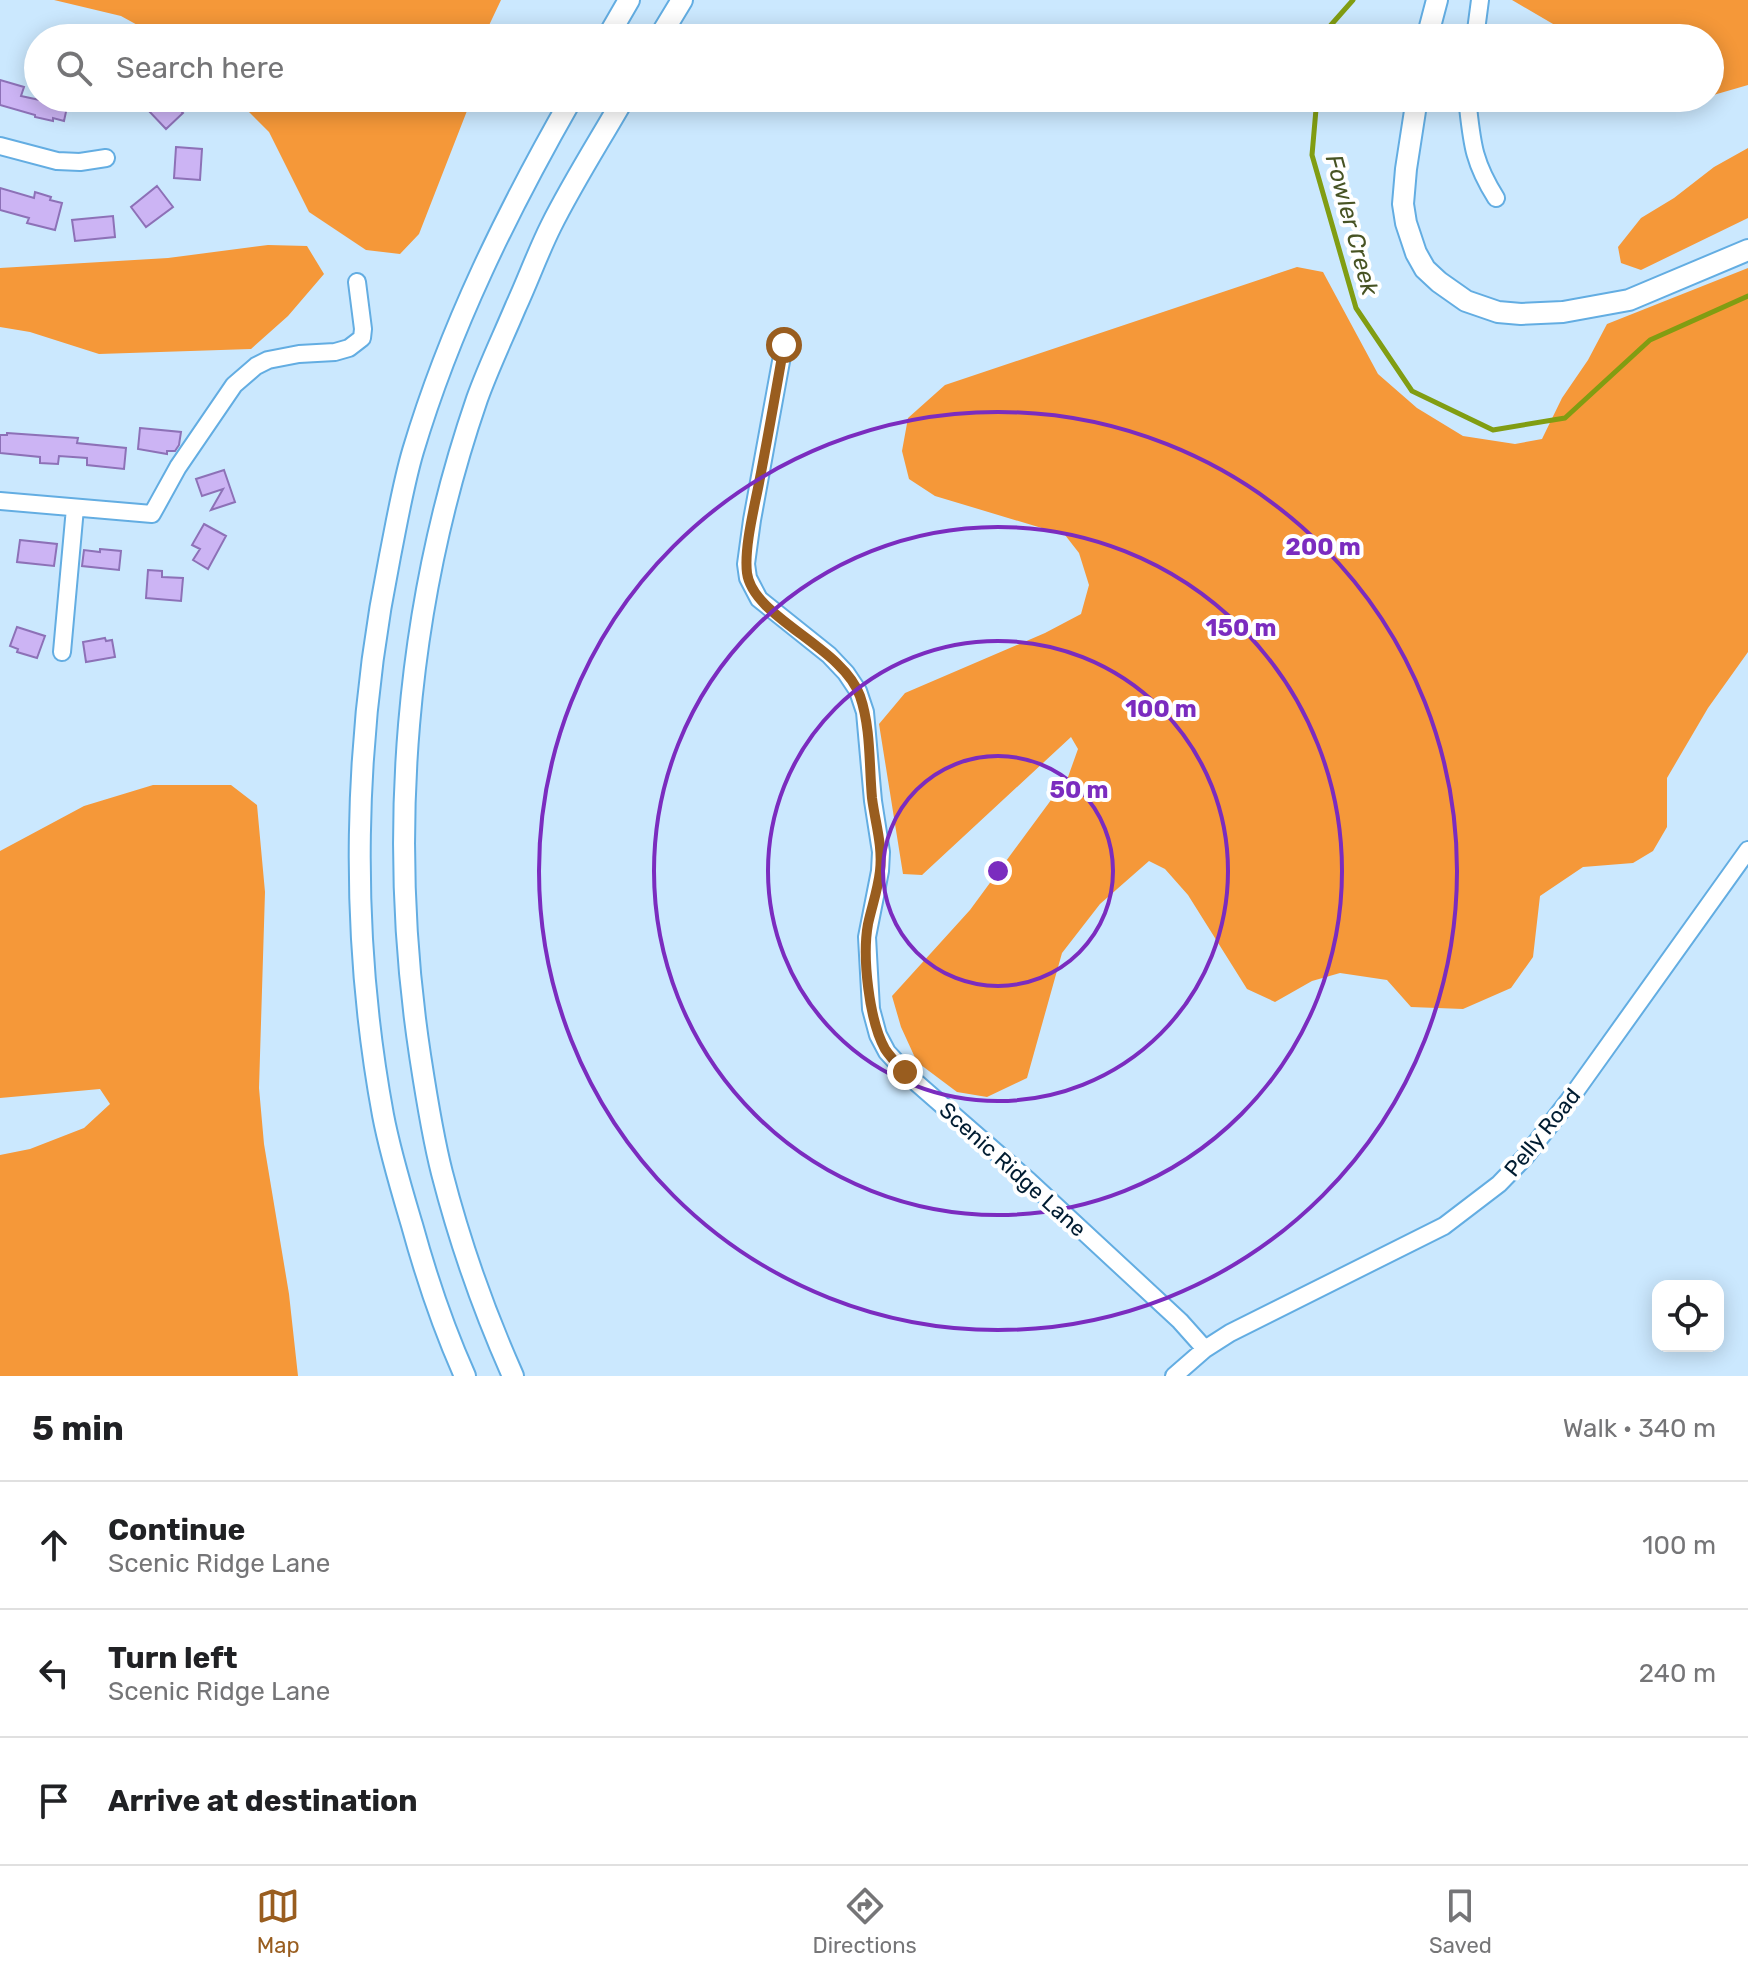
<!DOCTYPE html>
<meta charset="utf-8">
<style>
body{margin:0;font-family:Rubik,sans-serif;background:#f2f2f2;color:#202124}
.controls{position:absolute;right:24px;bottom:24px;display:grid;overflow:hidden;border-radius:16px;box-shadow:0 4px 20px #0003}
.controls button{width:72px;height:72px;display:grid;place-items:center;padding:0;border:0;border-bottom:2px solid #e0e0e0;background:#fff;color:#202124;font:40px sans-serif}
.stop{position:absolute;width:24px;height:24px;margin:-18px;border:6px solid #995d1f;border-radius:50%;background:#fff}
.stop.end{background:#995d1f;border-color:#fff;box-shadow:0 2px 8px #0008}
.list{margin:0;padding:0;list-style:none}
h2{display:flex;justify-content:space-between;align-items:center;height:104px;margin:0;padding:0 32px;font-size:34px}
h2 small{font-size:26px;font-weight:400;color:#757577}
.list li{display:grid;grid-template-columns:52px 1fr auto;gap:24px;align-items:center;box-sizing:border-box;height:128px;padding:0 32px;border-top:2px solid #e0e0e0}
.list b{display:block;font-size:30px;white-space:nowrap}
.list p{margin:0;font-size:26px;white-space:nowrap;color:#757577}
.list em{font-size:26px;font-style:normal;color:#757577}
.icon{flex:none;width:44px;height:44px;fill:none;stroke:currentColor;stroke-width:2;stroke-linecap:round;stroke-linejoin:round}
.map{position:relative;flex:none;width:1748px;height:1376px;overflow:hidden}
.search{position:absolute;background:#fff;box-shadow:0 4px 20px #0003;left:24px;right:24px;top:24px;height:88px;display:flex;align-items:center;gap:20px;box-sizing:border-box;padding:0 28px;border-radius:44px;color:#757577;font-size:30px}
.sheet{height:488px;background:#fff}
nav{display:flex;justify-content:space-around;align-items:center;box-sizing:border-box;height:112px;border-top:2px solid #e0e0e0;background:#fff;font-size:22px;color:#757577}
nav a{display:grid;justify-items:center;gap:4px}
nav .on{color:#995d1f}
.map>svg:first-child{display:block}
.forest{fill:#f59839}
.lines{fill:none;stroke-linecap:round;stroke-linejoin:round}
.stream{stroke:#819d12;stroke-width:5}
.building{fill:#ccb4f4;stroke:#8d71b7;stroke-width:2}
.minor-casing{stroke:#63ade2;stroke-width:20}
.major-casing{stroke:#63ade2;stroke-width:24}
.minor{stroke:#fff;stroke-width:16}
.major{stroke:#fff;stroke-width:20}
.route{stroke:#995d1f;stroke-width:10}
.ring{fill:none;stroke:#7b2cbf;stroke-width:4}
.labels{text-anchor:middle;stroke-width:8;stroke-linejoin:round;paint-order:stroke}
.street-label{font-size:22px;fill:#001c31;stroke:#fff}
.water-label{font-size:24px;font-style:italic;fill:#475323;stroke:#fff}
.centre{fill:#7b2cbf;stroke:#fff;stroke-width:4}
.ring-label{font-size:24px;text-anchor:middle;font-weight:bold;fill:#7b2cbf;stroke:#fff;stroke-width:8;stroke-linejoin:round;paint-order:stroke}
</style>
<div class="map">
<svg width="1748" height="1376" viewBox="0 0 1748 1376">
<rect width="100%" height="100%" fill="#cbe8fe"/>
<path class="forest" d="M54 0H501L483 38H161L121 16Z
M1512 0H1748V85L1710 96V38H1577Z
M235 98H472L419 234 400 254 366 250 309 212 269 132Z
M1748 148V218L1641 270 1621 263 1618 247 1641 218 1674 198 1714 167Z
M268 245 307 246 324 274 288 316 251 349 99 354 30 332 0 327V268L168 258Z
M1297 267 1323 272 1378 374 1417 408 1463 436 1515 444 1542 439 1562 398 1588 360 1607 324 1748 268V652L1708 708 1667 778V827L1653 851 1633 863 1583 867 1540 896 1533 957 1511 988 1463 1009 1411 1007 1387 980 1340 973 1312 981 1275 1002 1247 989 1188 895 1165 869 1149 861 1100 904 1062 953 1027 1078 987 1097 957 1092 917 1062 901 1027 892 996 970 910 1068 777 1078 749 1071 737 922 875 903 874 879 724 905 693 1045 633 1081 614 1089 585 1079 553 1065 535 935 496 909 479 902 451 908 418 945 385Z
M153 785H231L257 805 265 892 259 1088 264 1144 289 1294 298 1376H0V1155L30 1149 84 1128 110 1104 100 1089 0 1098V851L84 806Z"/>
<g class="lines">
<path class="stream" d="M1322 38 1323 34 1353 0
M1317 98 1312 155 1356 308 1412 391 1493 430 1565 418 1650 340 1748 296"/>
</g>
<path class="building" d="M0 80 24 87 21 96 49 102 50 98H69L64 121 53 118V121L35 117V115L0 105Z
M142 98H169L183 113 166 129 147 109 150 107Z
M176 147 202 149 200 180 174 178Z
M157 186 173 207 146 227 131 207Z
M0 188 34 198 35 192 51 197 50 200 62 203 55 230 27 223 29 218 0 210Z
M113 216 115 237 75 241 72 220Z
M140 428 181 432 179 445 175 451H167V454L138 449Z
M7 433 78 438 77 443 126 448 124 469 87 465V458L59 456 58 464 40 463V457L0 453V435H7Z
M224 470 235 502 211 510 223 489 202 496 196 479Z
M204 524 226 536 208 569 193 560 200 549 192 545Z
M20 540 57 544 54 566 17 562Z
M100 549 121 551 119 570 82 566 84 550 100 552Z
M148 570 162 571V577L183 578 181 601 146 598Z
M17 627 45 636 37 658 17 652 18 649 10 646Z
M105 638 106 641 112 640 115 657 86 662 83 642Z"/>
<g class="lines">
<defs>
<path id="minor" d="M1475 38 1480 0
M1467 98C1472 141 1472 160 1496 198
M0 146 57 161 80 162 106 158
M784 345 752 520 746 564 748 578 759 599 829 655 846 673 858 691 865 712 873 801 881 852 880 871 867 937 871 1009 878 1035 887 1052 911 1078 1029 1181 1180 1321 1205 1349
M0 501 152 514 178 467 234 385 256 366 268 360 299 354 335 352 349 348 362 338 363 329 357 282
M62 652 75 508
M1174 1376 1205 1349 1230 1333 1444 1226 1499 1184 1525 1157 1570 1099 1748 850"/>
<path id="major" d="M607 38 629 0
M659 38 682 0
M1427 38 1437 0
M1417 98 1406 169 1403 204 1406 223 1416 253 1425 269 1439 282 1466 301 1498 312 1521 314 1563 312 1629 300 1748 250
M465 1376C443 1327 426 1276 412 1225 401 1188 390 1152 383 1115 349 931 353 739 390 556 397 521 403 485 413 451 450 327 508 210 572 98
M513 1376C484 1311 460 1243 442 1173 432 1134 426 1094 420 1055 387 837 405 608 477 399 488 368 503 337 516 306 528 280 538 252 551 226 573 182 600 140 624 98"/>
</defs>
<use href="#minor" class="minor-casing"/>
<use href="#major" class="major-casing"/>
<use href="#minor" class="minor"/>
<use href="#major" class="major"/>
</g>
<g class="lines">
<path class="route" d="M784 345C776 391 768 437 759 483 754 509 744 548 747 573 753 618 843 647 860 696 871 728 869 765 872 798 875 822 883 846 880 871 878 889 872 906 868 924 862 957 869 1020 885 1049 890 1057 898 1065 905 1072"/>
</g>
<g class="ring">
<circle cx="998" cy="871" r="115"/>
<circle cx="998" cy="871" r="230"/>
<circle cx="998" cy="871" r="344"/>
<circle cx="998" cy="871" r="459"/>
</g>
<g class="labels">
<g class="street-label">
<text transform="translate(1542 1132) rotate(-51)" y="8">Pelly Road</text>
<text transform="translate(1013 1169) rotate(42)" y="8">Scenic Ridge Lane</text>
</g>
<g class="water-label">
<text transform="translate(1352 225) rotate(75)" y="8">Fowler Creek</text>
</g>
</g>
<circle cx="998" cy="871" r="12" class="centre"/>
<g class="ring-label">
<text x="1323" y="555">200 m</text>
<text x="1241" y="636">150 m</text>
<text x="1161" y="717">100 m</text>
<text x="1079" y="798">50 m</text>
</g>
</svg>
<div class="controls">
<button><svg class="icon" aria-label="locate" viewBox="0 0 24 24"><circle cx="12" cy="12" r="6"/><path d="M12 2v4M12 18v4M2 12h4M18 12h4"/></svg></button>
</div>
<div class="stop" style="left:784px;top:345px"></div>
<div class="stop end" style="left:905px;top:1072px"></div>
<div class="search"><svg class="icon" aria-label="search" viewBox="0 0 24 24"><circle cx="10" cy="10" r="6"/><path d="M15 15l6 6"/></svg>Search here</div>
</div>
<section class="sheet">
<h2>5 min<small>Walk · 340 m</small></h2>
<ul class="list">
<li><svg class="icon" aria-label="ahead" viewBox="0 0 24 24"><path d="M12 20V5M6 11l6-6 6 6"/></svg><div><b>Continue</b><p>Scenic Ridge Lane</p></div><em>100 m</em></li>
<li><svg class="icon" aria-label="left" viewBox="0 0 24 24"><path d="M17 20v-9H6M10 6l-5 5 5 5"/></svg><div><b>Turn left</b><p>Scenic Ridge Lane</p></div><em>240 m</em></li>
<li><svg class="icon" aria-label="arrive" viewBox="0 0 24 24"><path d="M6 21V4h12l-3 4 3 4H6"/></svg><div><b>Arrive at destination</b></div></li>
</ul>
</section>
<nav>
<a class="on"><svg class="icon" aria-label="map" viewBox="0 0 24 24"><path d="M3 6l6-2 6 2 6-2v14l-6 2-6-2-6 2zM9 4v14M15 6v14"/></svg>Map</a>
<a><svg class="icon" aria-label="directions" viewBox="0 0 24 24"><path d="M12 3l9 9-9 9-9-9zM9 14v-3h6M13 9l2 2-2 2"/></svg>Directions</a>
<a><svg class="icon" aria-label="saved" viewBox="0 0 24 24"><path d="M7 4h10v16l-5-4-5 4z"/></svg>Saved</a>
</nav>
